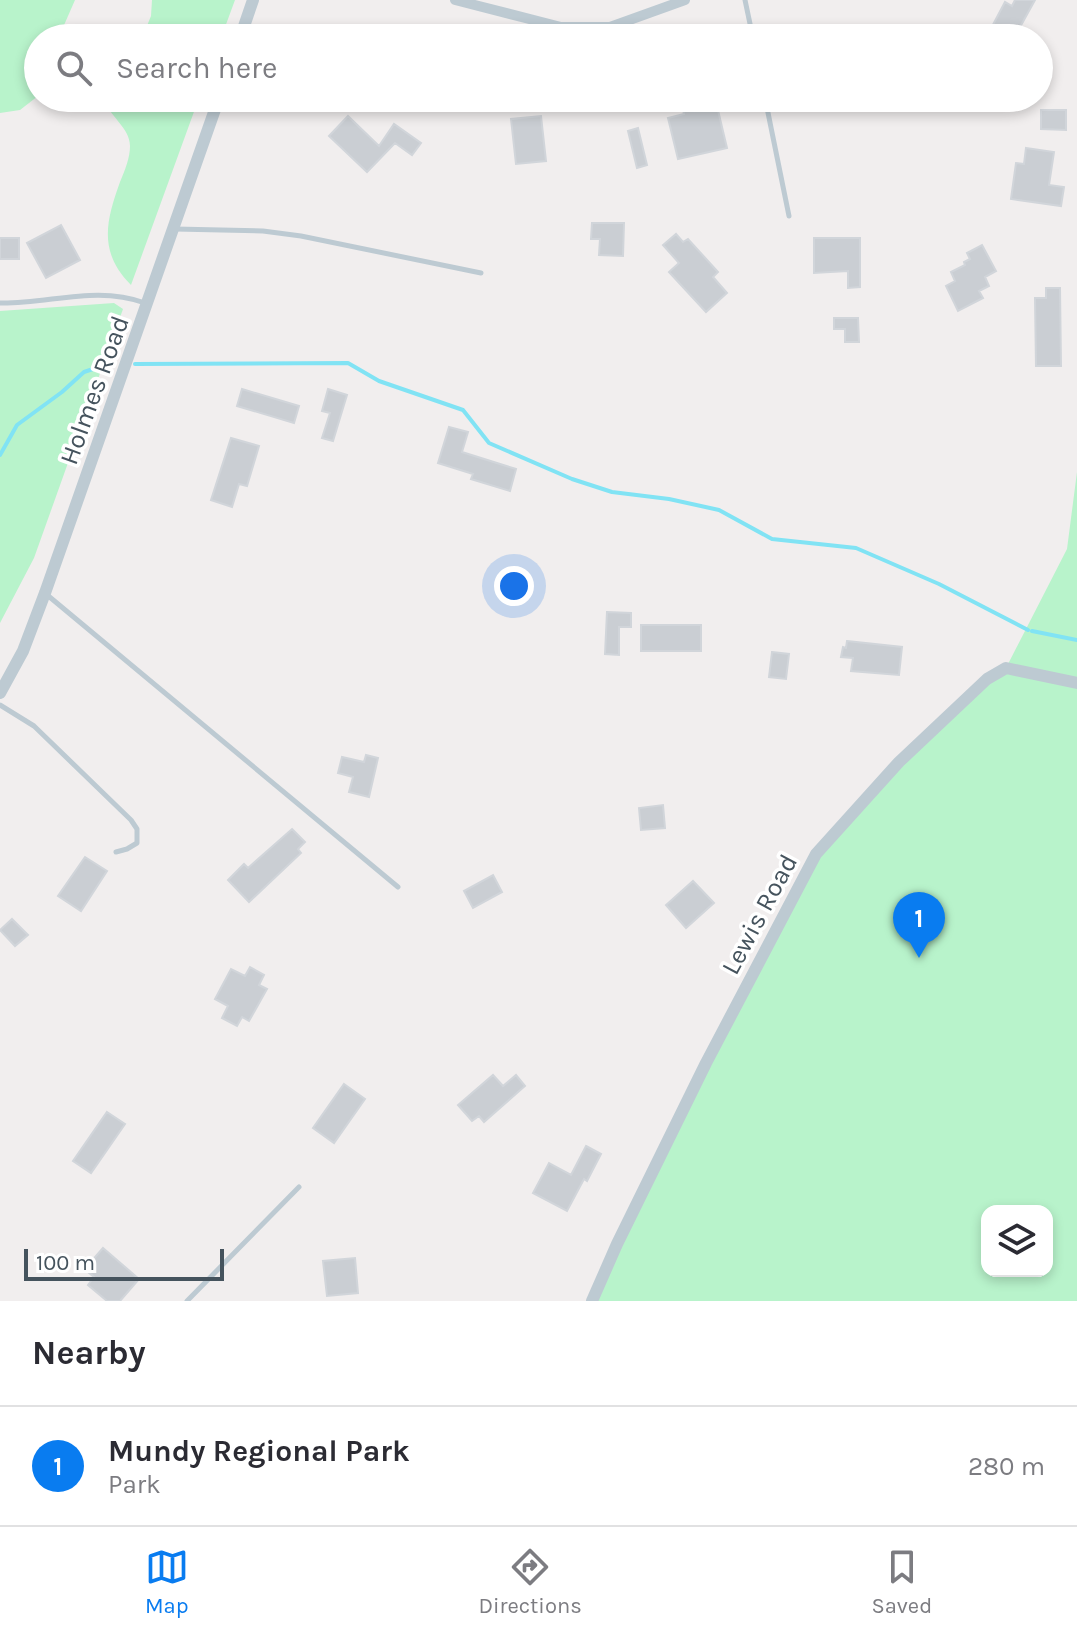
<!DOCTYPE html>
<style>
body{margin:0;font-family:Karla,sans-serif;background:#f7f7f7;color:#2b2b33}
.controls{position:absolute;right:24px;bottom:24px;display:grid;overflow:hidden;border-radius:16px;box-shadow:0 4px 12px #0003}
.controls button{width:72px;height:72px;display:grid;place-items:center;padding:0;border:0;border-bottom:2px solid #e1e1e2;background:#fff;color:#2b2b33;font:40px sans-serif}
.scale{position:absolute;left:24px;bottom:20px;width:200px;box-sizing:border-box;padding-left:8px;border:4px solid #45535d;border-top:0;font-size:22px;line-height:28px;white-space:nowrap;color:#45535d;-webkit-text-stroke:6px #fff;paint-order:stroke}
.you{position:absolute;left:514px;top:586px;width:28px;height:28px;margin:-20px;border:6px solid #fff;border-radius:50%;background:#1a73e8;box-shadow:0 0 0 12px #1a73e833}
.badge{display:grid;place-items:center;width:52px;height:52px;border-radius:50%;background:#097cf0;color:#fff;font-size:26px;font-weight:700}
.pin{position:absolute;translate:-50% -66px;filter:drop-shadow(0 2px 4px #0008)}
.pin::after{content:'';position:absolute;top:42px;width:28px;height:24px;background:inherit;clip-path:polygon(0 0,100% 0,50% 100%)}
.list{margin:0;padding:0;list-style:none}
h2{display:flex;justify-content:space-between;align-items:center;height:104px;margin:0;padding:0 32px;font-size:34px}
h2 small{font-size:26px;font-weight:400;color:#7c7c81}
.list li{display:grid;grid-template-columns:52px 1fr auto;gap:24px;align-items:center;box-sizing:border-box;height:120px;padding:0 32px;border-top:2px solid #e1e1e2}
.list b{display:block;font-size:30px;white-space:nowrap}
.list p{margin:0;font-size:26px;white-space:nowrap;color:#7c7c81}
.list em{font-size:26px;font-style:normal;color:#7c7c81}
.icon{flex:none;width:44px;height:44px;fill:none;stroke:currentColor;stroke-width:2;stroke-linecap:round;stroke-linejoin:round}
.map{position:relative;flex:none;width:1077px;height:1301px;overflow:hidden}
.search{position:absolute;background:#fff;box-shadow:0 4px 12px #0003;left:24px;right:24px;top:24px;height:88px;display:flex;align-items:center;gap:20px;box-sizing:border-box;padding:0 28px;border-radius:44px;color:#7c7c81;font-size:30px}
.sheet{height:224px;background:#fff}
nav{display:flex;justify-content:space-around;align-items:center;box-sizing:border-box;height:112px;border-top:2px solid #e1e1e2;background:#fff;font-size:22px;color:#7c7c81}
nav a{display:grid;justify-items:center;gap:4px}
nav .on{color:#097cf0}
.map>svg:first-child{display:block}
.green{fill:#b8f3cb;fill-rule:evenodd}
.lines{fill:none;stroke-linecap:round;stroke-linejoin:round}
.stream{stroke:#81e3f4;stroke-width:4}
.building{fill:#caced3;stroke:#d1d5da;stroke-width:2}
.service{stroke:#bdcad2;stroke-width:5}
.minor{stroke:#bdcad2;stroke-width:10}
.tertiary{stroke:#bdcad2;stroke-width:12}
.labels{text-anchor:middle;stroke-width:7;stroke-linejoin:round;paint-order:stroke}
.street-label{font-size:26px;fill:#45535d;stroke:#fff}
</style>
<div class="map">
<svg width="1077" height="1301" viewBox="0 0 1077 1301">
<rect width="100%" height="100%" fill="#f1eeee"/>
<path class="green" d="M0 0H75L61 32V38H38V96L20 110 0 113Z
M152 0H235L221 38H142L151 16Z
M104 98H199L131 285C98 252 106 221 120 182 125 170 130 158 130 146 130 127 108 116 104 98Z
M114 303 123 309 34 558 0 623V311Z
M1077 472V1301H592L816 854 899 762 1006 668 1067 549ZM987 1211H1047V1271H987Z"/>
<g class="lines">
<path class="stream" d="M135 364 348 363 379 381 463 410 489 443 572 479 612 492 669 499 719 510 772 539 856 548 939 584 1028 630
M0 455 17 425 62 392 84 372 105 365
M1032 631 1077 640"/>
</g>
<path class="building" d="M1015 0H1035L1014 38H986L1005 2 1012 6Z
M680 98H691L695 111 717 106 727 148 678 159 668 118 684 114Z
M1041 110H1066V130L1041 129Z
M348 116 379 146 394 124 421 143 412 155 395 143 367 172 329 136Z
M541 116 546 161 516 164 511 119Z
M638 128 647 165 637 168 628 131Z
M1026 148 1054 152 1049 185 1064 187 1061 206 1011 199 1016 163 1024 164Z
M592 223H624L623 256 599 255 600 239H591Z
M61 225 80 260 46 278 27 243Z
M676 234 683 242 688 239 718 272 713 277 727 293 706 312 669 272 679 263 663 245Z
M0 238H19V259H0Z
M814 238H860V287L848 288V271L814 273Z
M982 245 996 271 985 277 989 286 979 291 983 298 958 311 946 286 955 281 951 272 965 265 964 262 970 259 967 253Z
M1046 288H1060L1061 366H1036L1035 298H1046Z
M834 318H858L859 342H845V329H834Z
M242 389 299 406 294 423 237 406Z
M328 389 347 395 333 441 322 438 330 413 322 411Z
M449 427 468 432 462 452 516 469 510 491 471 479 473 474 438 463Z
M231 438 259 446 247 486 239 484 232 507 211 500Z
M607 612 631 613V627H619V655L605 654Z
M641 625H701V651H641Z
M847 641 902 647 899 675 851 671 853 658 841 657 843 647 846 648Z
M772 652 789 654 786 679 769 677Z
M366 755 378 758 369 797 349 792 353 777 338 773 342 757 364 762Z
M663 805 665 828 641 830 639 808Z
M292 829 305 842 298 849 301 853 249 902 228 880 244 864 248 868Z
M85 857 107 871 81 911 58 896Z
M493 875 502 892 473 908 464 891Z
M693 881 714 903 686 928 666 905Z
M12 919 28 935 15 946 0 930Z
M250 967 264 975 259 985 267 989 249 1021 242 1017 237 1026 222 1018 228 1006 215 999 231 969 245 976Z
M493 1075 503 1086 516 1075 525 1086 484 1122 479 1116 472 1121 458 1105Z
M344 1084 365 1099 334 1143 313 1128Z
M107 1112 125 1124 91 1173 73 1161Z
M586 1146 601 1154 587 1181 584 1179 567 1211 533 1193 549 1163 571 1175Z
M103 1248 139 1279 120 1301H107L88 1285 94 1277 88 1272 92 1267 89 1264Z
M355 1258 358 1293 327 1296 323 1261Z"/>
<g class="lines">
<path class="service" d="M745 0 753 38
M765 98 789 216
M175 229 263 231 301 236 481 273
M0 303C50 304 96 285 145 303
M46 594 398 887
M0 705 34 726 131 820 137 829V843L127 849 116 852
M187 1301 299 1187"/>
<path class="minor" d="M455 0 561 27H610L685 0"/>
<path class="tertiary" d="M240 38 253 0
M0 693 23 651 45 593 219 98
M592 1301 617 1244 706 1063 816 854 899 762 987 679 1006 668 1077 683"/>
</g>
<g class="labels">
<g class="street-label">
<text transform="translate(94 390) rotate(-70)" y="9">Holmes Road</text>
<text transform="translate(759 914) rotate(-62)" y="9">Lewis Road</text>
</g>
</g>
</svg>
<div class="controls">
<button><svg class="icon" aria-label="layers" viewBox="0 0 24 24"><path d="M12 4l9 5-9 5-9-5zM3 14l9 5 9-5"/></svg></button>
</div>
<div class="scale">100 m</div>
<div class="you"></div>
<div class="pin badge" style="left:919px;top:958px">1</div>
<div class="search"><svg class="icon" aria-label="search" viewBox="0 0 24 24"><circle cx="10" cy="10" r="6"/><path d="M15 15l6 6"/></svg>Search here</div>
</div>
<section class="sheet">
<h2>Nearby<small></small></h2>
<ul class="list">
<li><span class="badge">1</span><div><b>Mundy Regional Park</b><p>Park</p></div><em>280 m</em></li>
</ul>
</section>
<nav>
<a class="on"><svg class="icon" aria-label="map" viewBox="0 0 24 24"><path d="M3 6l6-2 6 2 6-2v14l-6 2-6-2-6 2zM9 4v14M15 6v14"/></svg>Map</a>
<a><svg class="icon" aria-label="directions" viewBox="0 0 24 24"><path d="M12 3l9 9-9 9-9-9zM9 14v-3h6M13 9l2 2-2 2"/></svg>Directions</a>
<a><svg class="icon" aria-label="saved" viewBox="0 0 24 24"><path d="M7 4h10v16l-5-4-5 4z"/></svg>Saved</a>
</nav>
